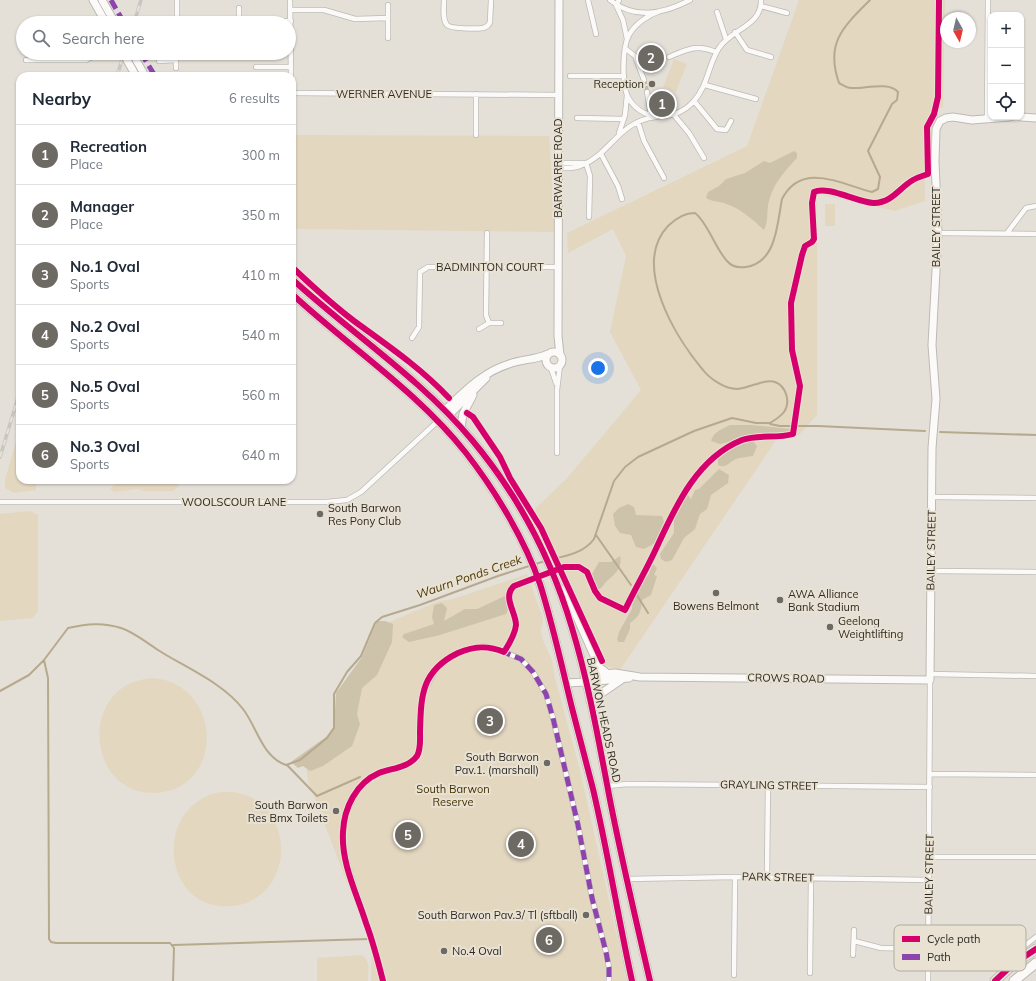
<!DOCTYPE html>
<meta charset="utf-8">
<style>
body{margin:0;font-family:Mulish,sans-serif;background:#f2f2f3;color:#1f2937}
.controls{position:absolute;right:12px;top:12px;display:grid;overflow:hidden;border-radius:8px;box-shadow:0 1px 3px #0004}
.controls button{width:36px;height:36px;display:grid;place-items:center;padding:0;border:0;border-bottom:1px solid #e0e1e3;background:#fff;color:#1f2937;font:20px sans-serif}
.compass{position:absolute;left:940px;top:12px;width:36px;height:36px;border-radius:50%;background:#fff;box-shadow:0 1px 3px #0004;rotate:172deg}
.you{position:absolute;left:598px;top:368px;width:14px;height:14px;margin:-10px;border:3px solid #fff;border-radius:50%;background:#1a73e8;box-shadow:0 0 0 6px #1a73e833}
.badge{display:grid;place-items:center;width:26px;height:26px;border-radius:50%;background:#6d6a64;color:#fff;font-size:13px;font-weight:700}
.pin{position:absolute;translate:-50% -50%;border:2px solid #fff;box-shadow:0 1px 4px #0006}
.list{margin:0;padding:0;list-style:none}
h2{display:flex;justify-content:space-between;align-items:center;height:52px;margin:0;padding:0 16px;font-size:17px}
h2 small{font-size:13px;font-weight:400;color:#747a83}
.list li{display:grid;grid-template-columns:26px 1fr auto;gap:12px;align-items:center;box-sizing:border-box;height:60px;padding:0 16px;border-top:1px solid #e0e1e3}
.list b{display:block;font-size:15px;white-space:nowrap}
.list p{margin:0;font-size:13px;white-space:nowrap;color:#747a83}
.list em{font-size:13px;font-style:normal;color:#747a83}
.icon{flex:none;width:22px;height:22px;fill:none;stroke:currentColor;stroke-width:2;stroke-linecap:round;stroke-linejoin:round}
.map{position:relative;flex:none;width:1036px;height:981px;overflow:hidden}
.search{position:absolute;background:#fff;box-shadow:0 1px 3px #0004;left:16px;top:16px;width:280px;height:44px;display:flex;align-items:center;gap:10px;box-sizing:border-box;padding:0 14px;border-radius:22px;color:#747a83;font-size:15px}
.panel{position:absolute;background:#fff;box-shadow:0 1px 3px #0004;left:16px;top:72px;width:280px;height:412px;border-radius:12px}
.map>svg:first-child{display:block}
.green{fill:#e3d7c0}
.forest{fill:#cdc2aa}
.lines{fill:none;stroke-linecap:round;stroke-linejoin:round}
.stream{stroke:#b7a98e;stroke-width:2}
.street-tunnel{stroke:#bfbcb4;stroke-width:4.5;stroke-dasharray:4.5 2;stroke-linecap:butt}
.street-casing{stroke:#bcbab3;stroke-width:6}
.secondary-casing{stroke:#bcbab3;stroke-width:9}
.primary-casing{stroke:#bcbab3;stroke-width:9}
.highway-casing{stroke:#bcbab3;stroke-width:11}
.street{stroke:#fbfaf9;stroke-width:4.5}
.secondary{stroke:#fbfaf9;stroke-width:7}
.primary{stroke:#fbfaf9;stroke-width:7}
.highway{stroke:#fbfaf9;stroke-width:9}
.rail-casing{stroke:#c7c6c4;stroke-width:3.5}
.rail{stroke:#e9e2d3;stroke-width:2;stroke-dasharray:6;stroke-linecap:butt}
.primary-bridge-casing{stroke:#bcbab3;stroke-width:9;stroke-linecap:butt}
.primary-bridge{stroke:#fbfaf9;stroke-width:7}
.quiet{stroke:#8e44ad;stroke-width:5;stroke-dasharray:10 5;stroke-linecap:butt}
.cycleway-casing{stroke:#e9e2d3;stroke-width:8}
.cycleway{stroke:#d6006c;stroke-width:6}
.poi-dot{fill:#6d6a64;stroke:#e9e2d3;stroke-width:1.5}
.labels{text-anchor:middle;stroke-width:4;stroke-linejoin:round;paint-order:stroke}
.poi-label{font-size:11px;fill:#2d2a25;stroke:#e9e2d3;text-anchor:end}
.street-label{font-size:11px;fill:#2d2a25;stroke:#e9e2d3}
.park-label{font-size:11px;fill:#443100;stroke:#e9e2d3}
.water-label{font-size:12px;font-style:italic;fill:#4c3807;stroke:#e9e2d3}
.key{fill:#e9e2d3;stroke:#b1ab9f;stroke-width:1}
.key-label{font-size:11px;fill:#2d2a25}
</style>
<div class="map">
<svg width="1036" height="981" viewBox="0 0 1036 981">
<rect width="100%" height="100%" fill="#e4e0d8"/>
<path class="green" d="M799 0H945L943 107C931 111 928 116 924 129L925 201 895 211 817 194V415L799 435 777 439 620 670 602 665V658L535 509 567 478 641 390 610 332 626 256 613 229 568 253 567 233 747 146Z
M674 59 687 64 676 92 663 87Z
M292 135 549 136 555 232 292 229Z
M835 204V226H825V204Z
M20 427V480H36V490L14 493 5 488V480Z
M123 480H180L178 487 173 491H144L138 489 114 492 110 489 113 486Z
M30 511 38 515V611L33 618 0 621V514Z
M527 574 543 618 541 632 542 638 552 660 555 678 580 770 627 981H371L372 948 308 781 306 766 330 742 382 625 439 601 453 599Z
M153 678C224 684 225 791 154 793 85 794 78 682 153 678Z
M220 792C296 786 302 898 233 906 162 914 151 806 220 792Z
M361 955C371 959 368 972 368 981H317V958Z"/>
<path class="forest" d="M794 151 797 153V158C783 173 772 185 768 205 767 214 768 222 764 230 752 219 740 208 724 203 717 201 713 202 706 198L708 192 719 186 726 179 745 173 764 161 770 163Z
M730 425H751L791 429V431L790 433H768L720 444 711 441C713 432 722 429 730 425Z
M752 440 757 446 753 456C748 457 741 457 736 459 729 462 726 469 718 465V457L729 448Z
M719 469 729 475 728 483 711 495 707 509 700 514 695 529 684 538 672 560 666 562 661 559 660 554 674 533V517L687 494 691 499 695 490 699 489Z
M628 504 634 507 636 515 662 516 664 522 655 543 644 549 636 547 631 535 620 533 615 526 613 514 619 508Z
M620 556C623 567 615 574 608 580 603 584 603 589 596 590L592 574 599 562H611Z
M653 564 657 568 654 575 657 576 651 595 642 600C641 612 640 616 630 623V629L624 642H619L617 640 619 632 632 609 633 598 638 585 649 574 651 567Z
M507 595 512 602 506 614 440 635 409 642 402 637 404 634 434 624 432 617 434 605 442 603 447 608 444 621 465 609H477Z
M377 621H385L393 624 392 642 377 675 362 688 357 714 360 724 352 746 323 766 310 771 303 766 298 768 291 762 326 737 334 726 336 693 362 657Z"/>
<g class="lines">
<path class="stream" d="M770 424 780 426H818L925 431
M940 432 1036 435
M596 535 631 585
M549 560C566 556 584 553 594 539L614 481 625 467 638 457 694 431 732 418 756 423H770C775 420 780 417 784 412 791 402 786 386 775 382 769 380 763 382 757 384 751 385 743 389 737 389 725 389 710 379 703 370 676 338 631 265 668 226 675 219 685 213 695 213 708 223 715 248 727 261 732 267 739 268 746 267 777 262 777 224 782 199 802 160 842 185 872 192L878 189 880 177 868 151 892 104 897 100 898 92C889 81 864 89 851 88 847 88 843 85 839 83 825 43 843 27 870 0
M635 592 648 613
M44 660 48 678 49 939 51 942 56 943H170L174 948 173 981
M0 691 29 675 44 660 68 628C87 624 102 622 121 628 134 632 147 643 158 650 186 668 222 682 243 709 257 727 262 757 286 765L300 760 327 738 334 728V694L347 672 361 656 375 623 382 617 420 605 498 576 545 561
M287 765 317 796 360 777
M173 945 369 939"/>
<path class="street-tunnel" d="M644 80 647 92"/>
<defs>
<path id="street" d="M290 0 291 76
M444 0C444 7 442 19 447 25 451 29 477 29 483 28 487 27 489 25 490 22L491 0
M588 0 596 34
M610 0C635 20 663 14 690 0
M619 0 616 5 623 20 627 39
M761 6 787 13
M239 8V21H291
M291 10H324L355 19 388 18V5
M660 11C648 15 635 24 629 35 622 48 622 81 627 95 639 122 675 122 693 102 708 86 708 65 719 48 731 29 762 26 761 0
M717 12 726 39
M388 18V38
M177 23V0
M735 32 747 50 771 57
M626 49 635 56 644 80
M669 57C688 49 696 44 716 52
M26 60H86L99 53
M176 60V68
M159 61 176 60V53
M256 67H291
M570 76H624
M705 85 756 99
M647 92 651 115
M292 93 558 95
M694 101 717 129 726 130 731 121
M674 115 689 133 704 158
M577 118 624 119
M987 119 988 0
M638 122 644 141 664 178
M619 133 625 115 627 95
M476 135V94
M601 154 618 186 622 199
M558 163H584
M586 163 590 176 589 217
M558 168C565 168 573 169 580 166 611 155 618 121 656 117
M487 233 486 315 489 323
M938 233 1036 234
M1007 233 1026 208 1036 206
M479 329 489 323H501
M412 338 419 327 420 272 428 267H558
M551 368 556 383
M557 453V390L560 365
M932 497 1036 498
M0 502H327L347 500 361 492 438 421
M931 571 1036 572
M930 674 1036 676
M931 774 1036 775
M608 786 627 784 930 787
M929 857H1036
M767 877 768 784
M626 879 735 877 929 880
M928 939H1011
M854 941 881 948 928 949
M853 955 854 930
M1014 962 1023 947 1036 937
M810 973 811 877
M734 975 735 877
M383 981 375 949 348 867 344 848 343 832 345 816 358 789 368 780 379 773 403 766 413 761 418 754 420 744V711L422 695 436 669 451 657 461 652 483 646 497 649 521 659 533 672 546 694 553 718 578 825 592 898 606 952 609 968V981
M928 981 930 680"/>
<path id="secondary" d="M559 0 558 336 560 355
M1021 117 1036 118
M546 360a8 8 0 1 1 16 0a8 8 0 1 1-16 0Z
M445 410C465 391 483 372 509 364 522 359 536 360 548 354
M449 415 486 378
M461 428 463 414 473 395
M559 587 572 606 599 667 607 673
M584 676 615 673 640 677 930 680 932 448 936 399 932 345 938 233 935 161 936 129 940 121 946 118 953 117 972 120 1010 117
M586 682 629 678
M590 701 621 680"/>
<path id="primary" d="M93 0 106 23
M102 0 115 23
M132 53 145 76
M292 279C351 333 420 378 472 440 518 495 552 560 572 628 589 684 599 743 610 800 622 861 636 921 650 981
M292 294C349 347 417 391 466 453 495 490 525 540 540 584 553 625 562 667 572 708 579 735 586 762 593 789 608 853 618 917 632 981
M566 683 586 682"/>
<path id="highway" d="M995 981 1012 965 1036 949
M1014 981 1036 963"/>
</defs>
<use href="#street" class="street-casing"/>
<use href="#secondary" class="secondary-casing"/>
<use href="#primary" class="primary-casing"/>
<use href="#highway" class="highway-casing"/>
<use href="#street" class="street"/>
<use href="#secondary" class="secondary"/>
<use href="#primary" class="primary"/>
<use href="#highway" class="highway"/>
<defs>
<path id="rail" d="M134 23 141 0
M117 76 124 53
M0 457 20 391"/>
</defs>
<use href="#rail" class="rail-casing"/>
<use href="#rail" class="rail"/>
<defs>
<path id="primary-bridge" d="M123 53 136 76"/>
</defs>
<use href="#primary-bridge" class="primary-bridge-casing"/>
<use href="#primary-bridge" class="primary-bridge"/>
<path class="quiet" d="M111 0 124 23
M141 53 155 76
M501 651 521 659 533 672 546 694 553 718 578 825 592 898 606 952 609 968V981"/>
<defs>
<path id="cycleway" d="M292 267C312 286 333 305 354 321 387 345 421 368 449 398
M292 279C351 333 420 378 472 440 518 495 552 560 572 628 589 684 599 743 610 800 622 861 636 921 650 981
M292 294C349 347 417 391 466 453 495 490 525 540 540 584 553 625 562 667 572 708 579 735 586 762 593 789 608 853 618 917 632 981
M467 413 473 417 500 457 510 478 541 528 602 661
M383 981C378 961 373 942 366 923 357 894 341 863 343 832 344 808 356 783 379 773 392 768 408 768 417 756 421 749 420 740 420 732 421 696 421 671 458 653 474 646 488 645 504 652 509 644 515 635 516 625 516 612 502 597 514 586L564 567H579L587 572 595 591 600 598 625 610C634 591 645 572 654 553 674 510 695 459 742 440 758 434 777 439 793 434L800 386 792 350 791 303 802 255 805 246 812 242 814 239 812 203 814 192C827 185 859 203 874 203 893 202 899 188 913 180 918 177 923 176 928 174L927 127 934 114 938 97 939 0
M995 981 1012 965 1036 949"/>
</defs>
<use href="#cycleway" class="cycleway-casing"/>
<use href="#cycleway" class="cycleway"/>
</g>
<g class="poi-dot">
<circle cx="652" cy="84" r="4"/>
<circle cx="320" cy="514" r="4"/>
<circle cx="716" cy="593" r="4"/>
<circle cx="780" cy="600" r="4"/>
<circle cx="830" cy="627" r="4"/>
<circle cx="547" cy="763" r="4"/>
<circle cx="336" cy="811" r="4"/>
<circle cx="586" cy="915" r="4"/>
<circle cx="444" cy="951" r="4"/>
</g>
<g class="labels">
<g class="poi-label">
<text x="644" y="88">Reception</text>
<text x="328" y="512" text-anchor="start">South Barwon<tspan x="328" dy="13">Res Pony Club</tspan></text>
<text x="788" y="598" text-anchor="start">AWA Alliance<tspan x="788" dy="13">Bank Stadium</tspan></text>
<text x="716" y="610" text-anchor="middle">Bowens Belmont</text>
<text x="838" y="625" text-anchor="start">Geelong<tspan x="838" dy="13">Weightlifting</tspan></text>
<text x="539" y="761">South Barwon<tspan x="539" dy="13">Pav.1. (marshall)</tspan></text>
<text x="328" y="809">South Barwon<tspan x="328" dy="13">Res Bmx Toilets</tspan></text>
<text x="578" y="919">South Barwon Pav.3/ Tl (sftball)</text>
<text x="452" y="955" text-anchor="start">No.4 Oval</text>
</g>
<g class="street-label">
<text x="384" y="98">WERNER AVENUE</text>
<text transform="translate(558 168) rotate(-90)" y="4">BARWARRE ROAD</text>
<text transform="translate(936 227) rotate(-90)" y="4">BAILEY STREET</text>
<text x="490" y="271">BADMINTON COURT</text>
<text x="234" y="506">WOOLSCOUR LANE</text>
<text transform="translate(931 550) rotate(-89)" y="4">BAILEY STREET</text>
<text transform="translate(786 678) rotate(1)" y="4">CROWS ROAD</text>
<text transform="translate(604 720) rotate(78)" y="4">BARWON HEADS ROAD</text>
<text transform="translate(769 785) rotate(1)" y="4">GRAYLING STREET</text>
<text transform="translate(929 874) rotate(-89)" y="4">BAILEY STREET</text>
<text transform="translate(778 877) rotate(1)" y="4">PARK STREET</text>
</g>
<g class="park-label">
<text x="453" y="793">South Barwon<tspan x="453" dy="13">Reserve</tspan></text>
</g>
<g class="water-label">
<text transform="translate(469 577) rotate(-19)" y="4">Waurn Ponds Creek</text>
</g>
</g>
<rect x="894" y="925" width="132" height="46" rx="6" class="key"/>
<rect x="902" y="936" width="18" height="6" fill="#d6006c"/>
<rect x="902" y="954" width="18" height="6" fill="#8e44ad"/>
<g class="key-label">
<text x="927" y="943">Cycle path</text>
<text x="927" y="961">Path</text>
</g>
</svg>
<div class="controls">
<button>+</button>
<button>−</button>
<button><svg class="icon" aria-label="locate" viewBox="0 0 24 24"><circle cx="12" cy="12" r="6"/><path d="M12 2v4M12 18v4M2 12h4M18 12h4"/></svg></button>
</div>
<svg class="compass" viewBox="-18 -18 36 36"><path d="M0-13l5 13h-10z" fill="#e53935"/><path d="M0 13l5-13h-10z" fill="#747a83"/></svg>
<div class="you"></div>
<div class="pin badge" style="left:662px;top:104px">1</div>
<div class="pin badge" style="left:651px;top:58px">2</div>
<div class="pin badge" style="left:490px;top:721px">3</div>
<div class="pin badge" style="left:521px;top:844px">4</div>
<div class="pin badge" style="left:408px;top:835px">5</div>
<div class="pin badge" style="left:549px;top:940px">6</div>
<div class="search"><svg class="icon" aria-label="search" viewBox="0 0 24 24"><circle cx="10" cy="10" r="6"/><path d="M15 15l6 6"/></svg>Search here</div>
<section class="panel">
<h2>Nearby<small>6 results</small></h2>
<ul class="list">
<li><span class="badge">1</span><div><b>Recreation</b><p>Place</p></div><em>300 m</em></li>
<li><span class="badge">2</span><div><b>Manager</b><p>Place</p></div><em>350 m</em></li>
<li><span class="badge">3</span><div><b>No.1 Oval</b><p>Sports</p></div><em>410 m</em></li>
<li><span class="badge">4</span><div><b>No.2 Oval</b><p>Sports</p></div><em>540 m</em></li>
<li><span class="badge">5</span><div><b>No.5 Oval</b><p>Sports</p></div><em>560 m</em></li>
<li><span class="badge">6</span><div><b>No.3 Oval</b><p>Sports</p></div><em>640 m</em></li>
</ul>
</section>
</div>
